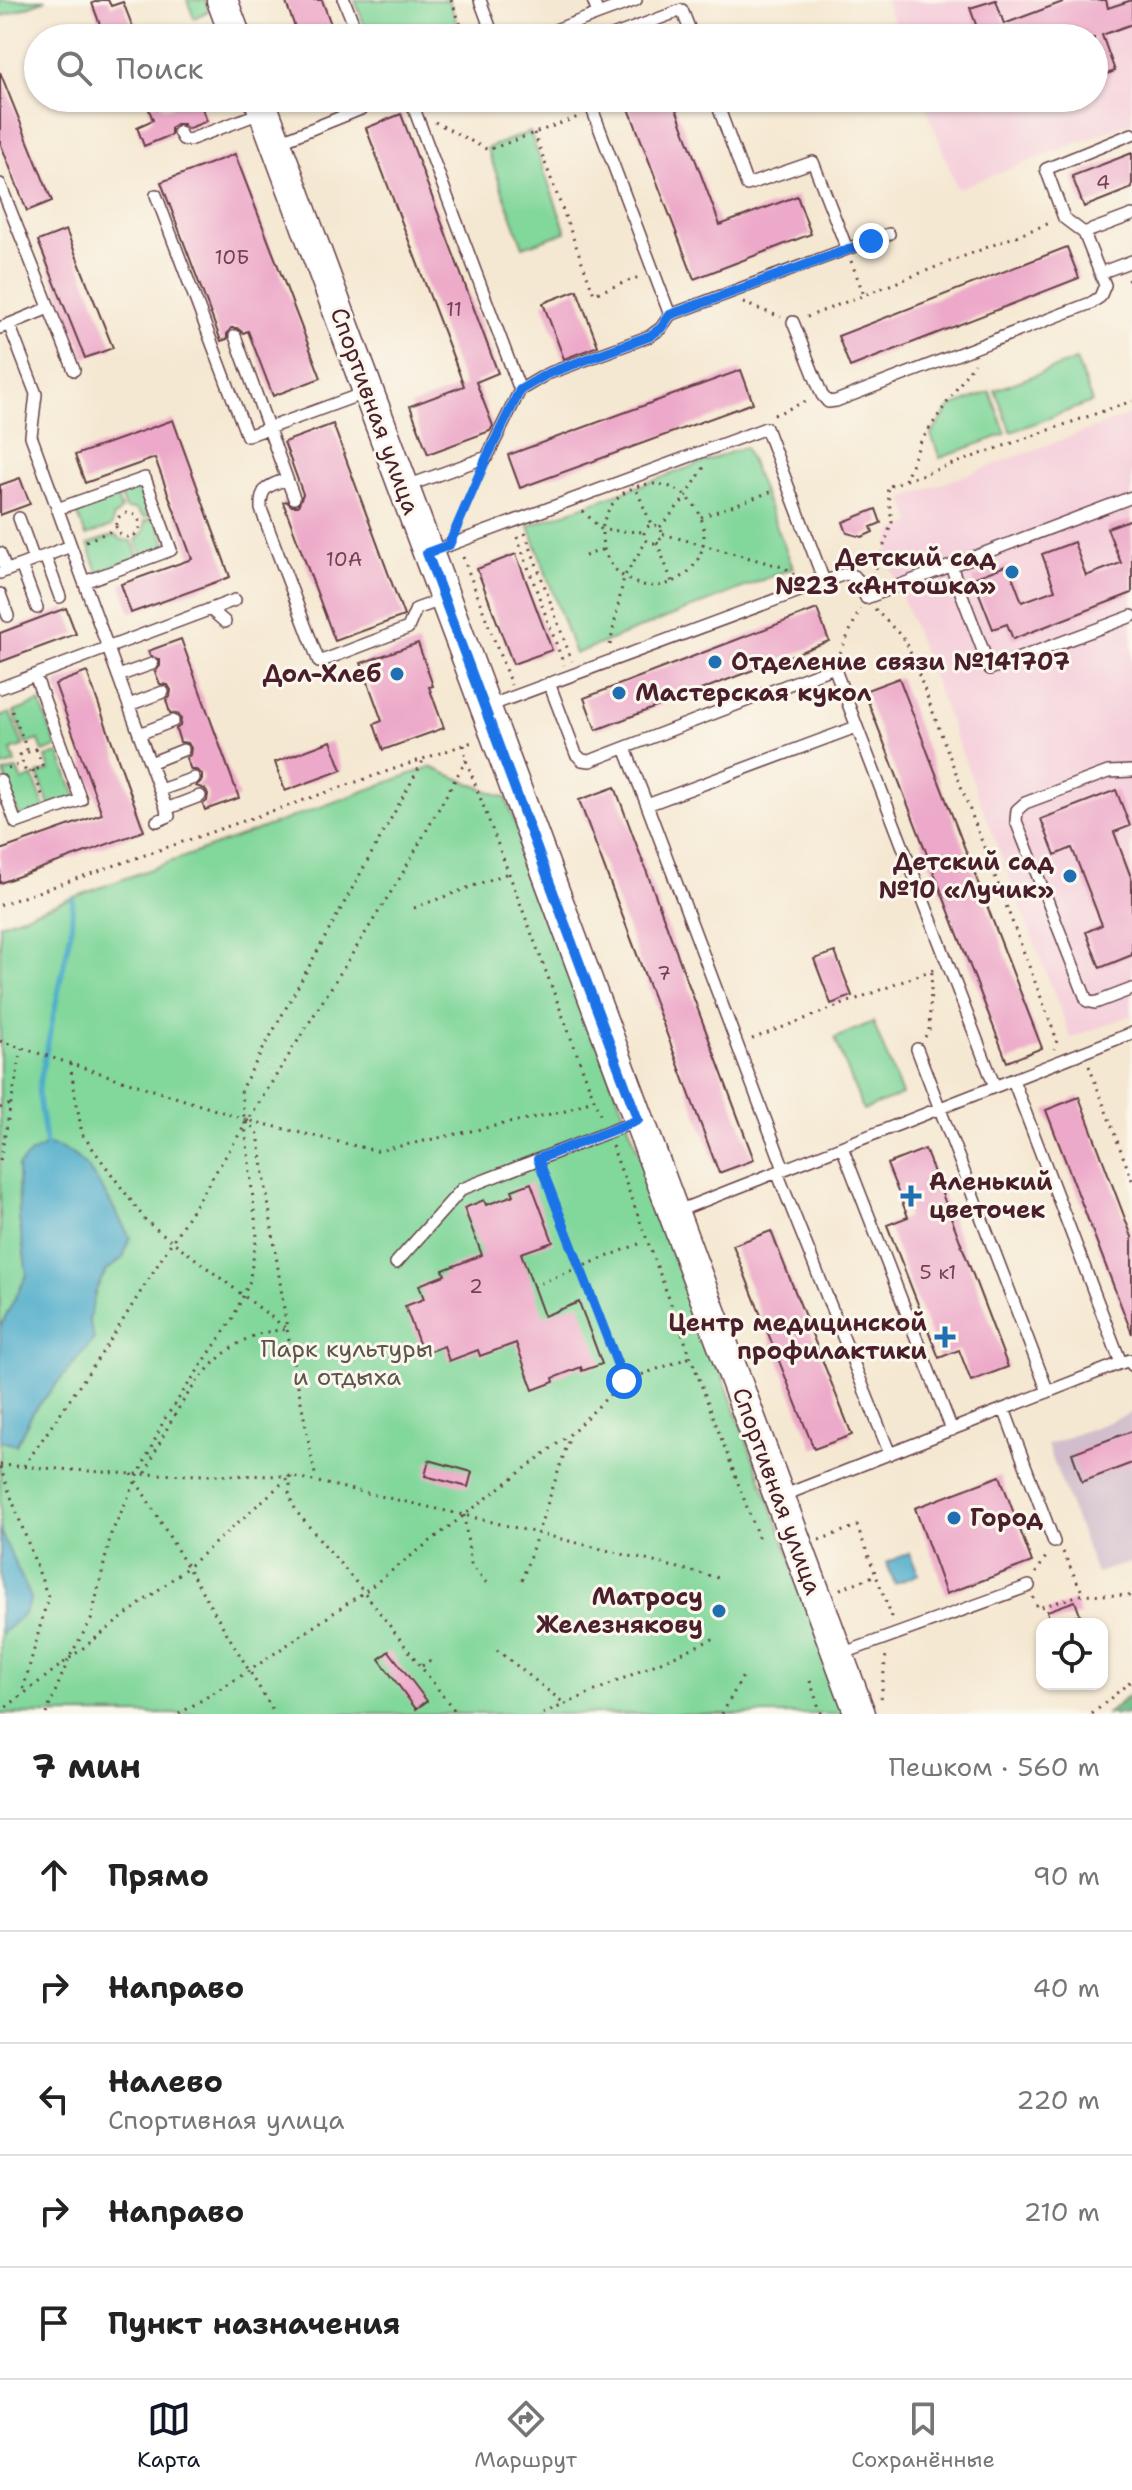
<!DOCTYPE html>
<html lang="ru">
<meta charset="utf-8">
<style>
body{margin:0;font-family:"Shantell Sans",sans-serif;background:#f2f2f2;color:#222}
.controls{position:absolute;right:24px;bottom:24px;display:grid;overflow:hidden;border-radius:16px;box-shadow:0 2px 6px #0004}
.controls button{width:72px;height:72px;display:grid;place-items:center;padding:0;border:0;border-bottom:2px solid #e0e0e0;background:#fff;color:#222;font:40px sans-serif}
.stop{position:absolute;width:24px;height:24px;margin:-18px;border:6px solid #1a73e8;border-radius:50%;background:#fff}
.stop.end{background:#1a73e8;border-color:#fff;box-shadow:0 2px 8px #0008}
.list{margin:0;padding:0;list-style:none}
h2{display:flex;justify-content:space-between;align-items:center;height:104px;margin:0;padding:0 32px;font-size:34px}
h2 small{font-size:26px;font-weight:400;color:#767676}
.list li{display:grid;grid-template-columns:52px 1fr auto;gap:24px;align-items:center;box-sizing:border-box;height:112px;padding:0 32px;border-top:2px solid #e0e0e0}
.list b{display:block;font-size:30px;white-space:nowrap}
.list p{margin:0;font-size:26px;white-space:nowrap;color:#767676}
.list em{font-size:26px;font-style:normal;color:#767676}
.icon{flex:none;width:44px;height:44px;fill:none;stroke:currentColor;stroke-width:2;stroke-linecap:round;stroke-linejoin:round}
.map{position:relative;flex:none;width:1132px;height:1714px;overflow:hidden}
.search{position:absolute;background:#fff;box-shadow:0 2px 6px #0004;left:24px;right:24px;top:24px;height:88px;display:flex;align-items:center;gap:20px;box-sizing:border-box;padding:0 28px;border-radius:44px;color:#767676;font-size:30px}
.sheet{height:664px;background:#fff}
nav{display:flex;justify-content:space-around;align-items:center;box-sizing:border-box;height:112px;border-top:2px solid #e0e0e0;background:#fff;font-size:22px;color:#767676}
nav a{display:grid;justify-items:center;gap:4px}
nav .on{color:#111827}
.map>svg:first-child{display:block}
.built{fill:#f5cfdb}
.industrial{fill:#d1bdcc}
.green{fill:#82d79b;stroke:#667b63;stroke-width:2}
.forest{fill:#69b883;stroke:#5a6c57;stroke-width:2}
.water{fill:#4bacca;stroke:#4a667a;stroke-width:2}
.lines{fill:none;stroke-linecap:round;stroke-linejoin:round}
.stream{stroke:#4bacca;stroke-width:5}
.building{fill:#eda9c9}
.lane-casing{stroke:#643d44;stroke-width:14}
.secondary-casing{stroke:#643d44;stroke-width:33}
.path{stroke:#643d44;stroke-width:3;stroke-dasharray:2 6;stroke-linecap:butt}
.lane{stroke:#fff;stroke-width:11}
.secondary{stroke:#fff;stroke-width:30}
.route{stroke:#1a73e8;stroke-width:10}
.poi-dot{fill:#1f6fb2;stroke:#fbf7ec;stroke-width:3}
.labels{text-anchor:middle;stroke-width:6;stroke-linejoin:round;paint-order:stroke}
.number-label{font-size:20px;fill:#734252}
.street-label{font-size:24px;fill:#4a1f2b;stroke:#fbf7ec}
.poi-label{font-size:24px;font-weight:bold;fill:#4a1f2b;stroke:#fbf7ec;text-anchor:end}
.park-label{font-size:24px;fill:#5b564d;stroke:#fbf7ec}
</style>
<div class="map">
<svg width="1132" height="1714" viewBox="0 0 1132 1714">
<rect width="100%" height="100%" fill="#fbf7ec"/>
<filter id="ink" filterUnits="userSpaceOnUse"><feTurbulence type="fractalNoise" baseFrequency=".0125" numOctaves="2"/><feDisplacementMap in="SourceGraphic" scale="16" xChannelSelector="R" yChannelSelector="G"/><feConvolveMatrix kernelMatrix="1 2 1 2 8 2 1 2 1" color-interpolation-filters="sRGB"/></filter>
<filter id="wash" filterUnits="userSpaceOnUse"><feTurbulence type="fractalNoise" baseFrequency=".006" numOctaves="4" result="noise"/><feDisplacementMap in="SourceGraphic" scale="32" xChannelSelector="R" yChannelSelector="G"/><feGaussianBlur stdDeviation="1.8" result="paint"/><feColorMatrix in="noise" values="0 0 0 0 0 0 0 0 0 0 0 0 0 0 0 0 0 1.4 0 .05"/><feComposite in="paint" operator="in"/></filter>
<g filter="url(#wash)">
<rect width="100%" height="100%" fill="#f5e8d2"/>
<path class="built" d="M885 0H1132V122L957 189 923 98H1094V38H900Z
M1132 414V1015L1071 1038 887 558 891 532 912 523 903 498Z"/>
<path class="industrial" d="M1132 1413V1562L1096 1573 1047 1445Z"/>
<path class="green" d="M0 0H46L0 17Z
M187 0H205L209 11 194 18Z
M355 0H449L461 35 453 38H369Z
M530 132 566 232 523 247 487 148Z
M1076 360 1092 402 1011 432 995 390Z
M990 392 1006 434 940 458 931 435 950 407Z
M745 447 793 568 575 654 529 526Z
M144 482 155 513 144 517 135 509H125L119 491Z
M115 492 121 510 113 518 112 526 86 536 75 507Z
M156 517 167 547 142 556 136 540 144 531 145 521Z
M115 535 122 540 132 541 138 557 98 572 88 544Z
M40 702 57 747 43 752 39 740 26 744 14 712Z
M10 713 23 746 11 750 15 763 2 767 0 717Z
M59 753 76 797 50 807 38 774 50 770 46 757Z
M430 767 506 798 849 1714H0V924Z
M17 769 22 781 33 776 45 809 20 818 4 773Z
M873 1022 902 1095 863 1110 835 1038Z"/>
<path class="forest" d="M1132 1693V1714H1107Z"/>
<path class="water" d="M46 1145C89 1148 110 1205 130 1237L123 1258 106 1271 96 1290 89 1320 94 1339 33 1412 16 1445 0 1441V1327L27 1275 19 1219 18 1166 30 1154Z
M0 1526 1 1533 31 1598 25 1613 0 1635Z
M909 1553 919 1574 895 1584 886 1563Z"/>
<g class="lines">
<path class="stream" d="M46 1145 38 1091 71 930 73 899"/>
</g>
<g id="blocks">
<path class="building" d="M101 0H108L111 6 123 2 137 38H105L92 3Z
M285 0H322L336 38H299Z
M996 0 1004 24 1068 0H1106L1108 8 1132 0V24L1102 35 1115 71 1094 79V38H970L979 33 970 8Z
M0 72 52 201 27 211 0 142Z
M175 98H198L207 121 187 129 183 124H176L171 128V135L144 146 137 127 153 120 148 107 159 103 163 107 170 108 174 104Z
M625 98H672L720 225 797 196 811 234 694 279Z
M401 114 498 373 476 382 493 426 490 431 428 454 410 406 464 386 366 128Z
M1132 153V188L1084 207 1072 176Z
M235 154 321 378 273 396 248 331 243 333 237 328H231L227 334V339L221 341 161 182Z
M66 230 113 348 85 358 38 241Z
M1067 247 1079 278 850 367 838 336Z
M577 290 598 346 564 359 543 303Z
M741 370 753 403 520 488 508 455Z
M173 420 230 577 131 613 121 584 192 559 155 458 85 483 75 455Z
M333 424 404 616 335 641 283 502 286 501 292 506H298L303 494 284 442Z
M20 478 30 504 0 515V485Z
M876 509 881 523 871 527 873 532 862 537 847 533 843 522Z
M1132 519V593L1013 639 1007 624 993 629 973 578 1008 565 1022 602 1055 590 1042 554 1074 542 1086 576 1121 563 1107 528Z
M516 554 552 650 513 664 477 569Z
M66 608 76 634 0 662V633Z
M817 609 829 641 596 730 584 698Z
M181 639 239 798 205 810 203 804 207 801 208 794 205 789 196 786 202 780V774L196 770H191L186 758 190 755 191 748 188 743 180 742 176 729 180 726 181 719 178 714 170 713 166 700 170 697 171 690 168 685 160 684 155 672 160 666V660L150 656 148 651Z
M418 643 433 686 429 687 444 728 383 750 374 724 382 721 361 663Z
M87 672 144 831 0 883V850L102 814 55 684Z
M899 678 1042 1048 1007 1062 864 691Z
M331 741 342 770 285 791 275 762Z
M615 787 754 1160 719 1173 579 800Z
M1116 790 1130 826 1114 832 1132 880V955L1100 968 1086 932 1102 925 1072 848 1055 855 1041 819Z
M835 952 852 996 831 1004 814 959Z
M1079 1097 1132 1237V1334L1046 1110Z
M925 1149 1008 1367 971 1381 959 1350 939 1358 887 1225 908 1217 887 1164Z
M531 1183 553 1242 521 1253 544 1316 579 1302 602 1364 582 1371 581 1367 553 1378 554 1382 533 1390 516 1343 480 1356 478 1350 449 1361 444 1346 423 1354 405 1306 424 1299 419 1285 445 1275 443 1270 482 1255 464 1208 484 1200 486 1205 514 1195 512 1190Z
M771 1231 852 1435 814 1449 733 1245Z
M1132 1431V1463L1082 1482 1072 1453Z
M429 1460 472 1472 468 1487 425 1476Z
M1000 1476 1032 1562 946 1594 915 1508Z
M1075 1601 1080 1615 1051 1624 1047 1611Z
M389 1651 427 1701 416 1709 379 1659Z"/>
</g>
</g>
<g filter="url(#ink)">
<use href="#blocks" fill-opacity="0" stroke="#643d44" stroke-width="2"/>
<g class="lines">
<defs>
<path id="lane" d="M344 0 359 38
M480 0 494 38
M598 14 636 0
M534 38 598 14 593 0
M607 38 682 10 693 38
M166 98 167 100
M179 132 183 139 189 140 263 112
M279 142 361 109 371 98
M0 184 74 370
M156 195 247 436 367 392
M1084 233 1132 215
M847 249 889 234
M1100 273 1084 233 1064 218 1046 169 1132 134
M670 315 847 249 813 162 747 185 715 98
M793 322 822 395 828 402 836 401 1091 303 1100 297 1105 285 1100 273 1132 261
M9 324 36 394 31 436 169 816 157 821
M0 328 49 308
M235 336 287 479C268 486 260 487 261 509L319 662 408 628 416 609 444 599
M520 390 547 374 650 336 661 328 670 315 588 98
M287 479 294 498
M407 486 487 457 520 390 410 98
M57 509 145 478 171 550 84 582
M19 518 34 560
M0 553 6 570
M428 553 766 428 824 581
M45 556 60 597
M21 565 37 608
M951 566 990 669 1132 616
M0 573 71 546
M0 594 8 616
M210 609 225 622
M118 676 152 664
M549 683 576 754 582 760 590 761 834 667 995 1087
M0 688 235 600
M129 705 163 692
M486 707 845 574C860 575 861 585 866 598L1132 497
M139 734 173 721
M625 748 647 805
M150 763 183 750
M1132 771 1108 772 1025 803 1017 810 1016 821 1087 1001 1095 1003 1132 989
M0 780 16 823 81 800 35 675
M160 790 194 778
M166 809 200 796
M917 1049 1048 1392
M842 1147 952 1430
M784 1169 647 805 856 727
M777 1172 890 1454
M675 1212 1132 1033
M396 1263 462 1189 637 1121
M1121 1363 1130 1360 1132 1365
M1004 1409 1054 1542
M782 1496 1121 1363 1013 1080
M841 1654 1029 1586"/>
<path id="secondary" d="M222 0 236 38
M259 98 860 1714"/>
</defs>
<use href="#lane" class="lane-casing"/>
<use href="#secondary" class="secondary-casing"/>
<path class="path" d="M451 0 466 38
M435 122 488 150 578 117
M534 133 594 294 639 277
M851 261 864 295
M1128 279 1132 290
M743 303 781 317
M807 317 1050 223
M774 415 807 401
M905 480 921 441 974 363
M602 535a51 51 0 1 1 102 0a51 51 0 1 1-102 0Z
M637 491 651 524
M583 511 602 530 644 532
M116 525a12 12 0 1 1 24 0a12 12 0 1 1-24 0Z
M701 517 773 491
M644 534a9 9 0 1 1 18 0a9 9 0 1 1-18 0Z
M456 527 479 476
M660 527 686 497 704 467
M525 533 572 661
M663 534 786 568 795 576
M517 537 564 665
M86 541 116 529
M657 542 672 582
M585 556 604 549
M463 557 511 685
M873 576 892 522 887 487 1132 401
M875 609 906 641 1057 1040 1054 1049
M610 645 624 577 647 540
M840 653 860 609
M12 711 28 752
M464 745 466 760 602 1120
M36 749 43 767 26 773 20 755Z
M8 768 23 763
M33 770 43 797
M0 905 475 741
M414 908 508 873
M925 1037 929 1030 932 970
M752 1039 935 969
M0 1041 247 1120 377 1151 565 1111 594 1099
M70 1064 82 1134 146 1221 287 1329
M1089 1066 1132 1180
M0 1108 11 1104
M247 1120 258 1134 287 1329 316 1479
M612 1146 760 1542
M0 1160 22 1048
M543 1172 624 1381
M533 1286 644 1242
M0 1465 132 1474 291 1476 464 1515 719 1578
M24 1466 108 1344 401 876 466 760
M0 1467 48 1597 22 1694
M146 1473C166 1425 203 1354 256 1335 265 1331 277 1331 287 1329
M132 1474 275 1714
M291 1476 289 1494 296 1511 364 1592 457 1714
M464 1515 471 1565 490 1587
M819 1540 857 1526 891 1614 890 1623
M1063 1552 1083 1594
M1036 1573 1047 1555
M522 1580 570 1436
M840 1589 876 1575
M1033 1597 1038 1608 1083 1594 1132 1596
M497 1650 565 1704
M422 1666 432 1659
M810 1681 821 1714
M881 1698 886 1654
M0 1712 188 1567 289 1477
M46 1714 70 1656 91 1620 111 1534 164 1420 232 1320 249 1283 257 1236 241 1089 424 759
M179 1714 249 1671 364 1592 570 1434 624 1381 691 1357
M543 1714 715 1638
M722 1714 744 1674
M1092 1714 1132 1680"/>
<use href="#lane" class="lane"/>
<use href="#secondary" class="secondary"/>
</g>
</g>
<g class="lines" filter="url(#ink)">
<path class="route" d="M624 1381 538 1159 638 1120 427 553 449 545 487 457 520 390 547 374 650 336 661 328 670 315 871 241"/>
</g>
<g class="poi-dot">
<circle cx="1012" cy="572" r="8"/>
<circle cx="715" cy="662" r="8"/>
<circle cx="397" cy="674" r="8"/>
<circle cx="619" cy="693" r="8"/>
<circle cx="1070" cy="876" r="8"/>
<path d="M907 1184h8v8h8v8h-8v8h-8v-8h-8v-8h8z"/>
<path d="M941 1325h8v8h8v8h-8v8h-8v-8h-8v-8h8z"/>
<circle cx="954" cy="1518" r="8"/>
<circle cx="719" cy="1611" r="8"/>
</g>
<g class="labels">
<g class="number-label">
<text x="1103" y="189">4</text>
<text x="232" y="264">10Б</text>
<text x="454" y="316">11</text>
<text x="344" y="566">10А</text>
<text x="664" y="980">7</text>
<text x="938" y="1279">5 к1</text>
<text x="476" y="1293">2</text>
</g>
<g class="street-label">
<text transform="translate(375 411) rotate(70)" y="8">Спортивная улица</text>
<text transform="translate(777 1491) rotate(70)" y="8">Спортивная улица</text>
</g>
<g class="poi-label">
<text x="996" y="566">Детский сад<tspan x="996" dy="28">№23 «Антошка»</tspan></text>
<text x="731" y="670" text-anchor="start">Отделение связи №141707</text>
<text x="381" y="682">Дол-Хлеб</text>
<text x="635" y="701" text-anchor="start">Мастерская кукол</text>
<text x="1054" y="870">Детский сад<tspan x="1054" dy="28">№10 «Лучик»</tspan></text>
<text x="929" y="1190" text-anchor="start">Аленький<tspan x="929" dy="28">цветочек</tspan></text>
<text x="927" y="1331">Центр медицинской<tspan x="927" dy="28">профилактики</tspan></text>
<text x="970" y="1526" text-anchor="start">Город</text>
<text x="703" y="1605">Матросу<tspan x="703" dy="28">Железнякову</tspan></text>
</g>
<g class="park-label">
<text x="347" y="1357">Парк культуры<tspan x="347" dy="28">и отдыха</tspan></text>
</g>
</g>
</svg>
<div class="controls">
<button><svg class="icon" aria-label="locate" viewBox="0 0 24 24"><circle cx="12" cy="12" r="6"/><path d="M12 2v4M12 18v4M2 12h4M18 12h4"/></svg></button>
</div>
<div class="stop" style="left:624px;top:1381px"></div>
<div class="stop end" style="left:871px;top:241px"></div>
<div class="search"><svg class="icon" aria-label="search" viewBox="0 0 24 24"><circle cx="10" cy="10" r="6"/><path d="M15 15l6 6"/></svg>Поиск</div>
</div>
<section class="sheet">
<h2>7 мин<small>Пешком · 560 m</small></h2>
<ul class="list">
<li><svg class="icon" aria-label="ahead" viewBox="0 0 24 24"><path d="M12 20V5M6 11l6-6 6 6"/></svg><div><b>Прямо</b></div><em>90 m</em></li>
<li><svg class="icon" aria-label="right" viewBox="0 0 24 24"><path d="M7 20v-9h11M14 6l5 5-5 5"/></svg><div><b>Направо</b></div><em>40 m</em></li>
<li><svg class="icon" aria-label="left" viewBox="0 0 24 24"><path d="M17 20v-9H6M10 6l-5 5 5 5"/></svg><div><b>Налево</b><p>Спортивная улица</p></div><em>220 m</em></li>
<li><svg class="icon" aria-label="right" viewBox="0 0 24 24"><path d="M7 20v-9h11M14 6l5 5-5 5"/></svg><div><b>Направо</b></div><em>210 m</em></li>
<li><svg class="icon" aria-label="arrive" viewBox="0 0 24 24"><path d="M6 21V4h12l-3 4 3 4H6"/></svg><div><b>Пункт назначения</b></div></li>
</ul>
</section>
<nav>
<a class="on"><svg class="icon" aria-label="map" viewBox="0 0 24 24"><path d="M3 6l6-2 6 2 6-2v14l-6 2-6-2-6 2zM9 4v14M15 6v14"/></svg>Карта</a>
<a><svg class="icon" aria-label="directions" viewBox="0 0 24 24"><path d="M12 3l9 9-9 9-9-9zM9 14v-3h6M13 9l2 2-2 2"/></svg>Маршрут</a>
<a><svg class="icon" aria-label="saved" viewBox="0 0 24 24"><path d="M7 4h10v16l-5-4-5 4z"/></svg>Сохранённые</a>
</nav>
